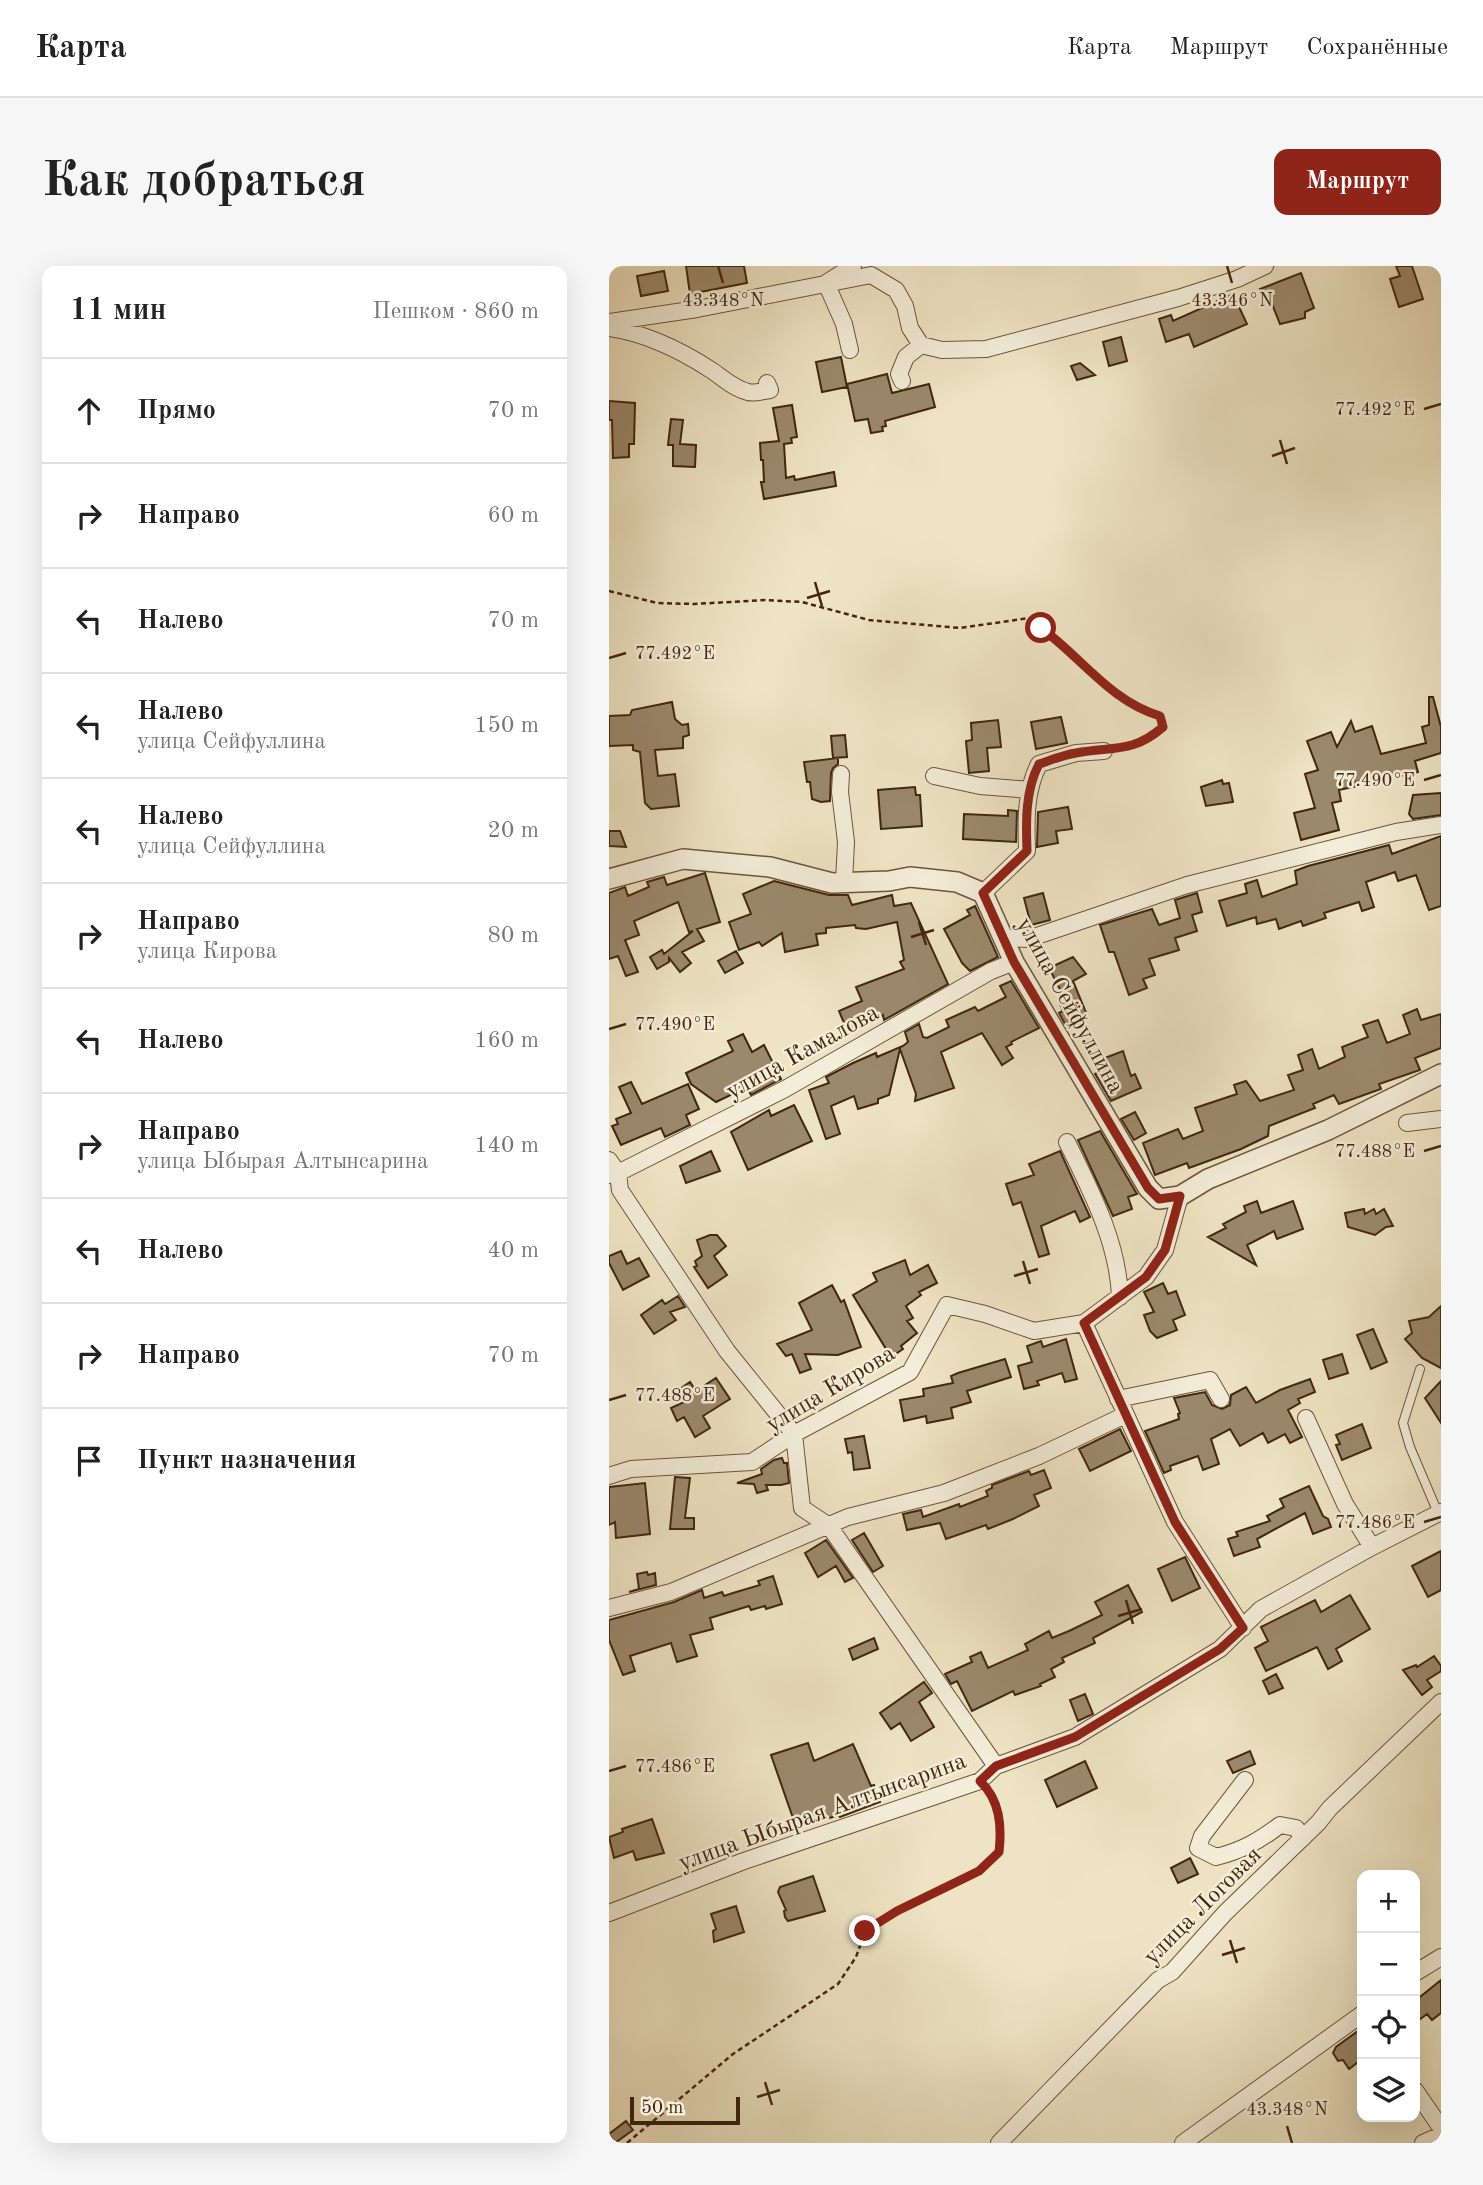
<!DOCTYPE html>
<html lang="ru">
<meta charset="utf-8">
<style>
body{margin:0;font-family:"Old Standard TT",serif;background:#f6f6f6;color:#222}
.controls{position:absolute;right:21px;bottom:21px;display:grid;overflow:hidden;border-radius:14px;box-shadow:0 7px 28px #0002}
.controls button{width:63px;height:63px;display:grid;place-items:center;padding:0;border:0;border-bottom:2px solid #e0e0e0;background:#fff;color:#222;font:35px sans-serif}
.scale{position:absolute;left:21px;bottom:18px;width:110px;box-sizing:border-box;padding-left:7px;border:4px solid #41270d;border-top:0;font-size:19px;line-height:24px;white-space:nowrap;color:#41270d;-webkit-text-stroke:5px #f4edd9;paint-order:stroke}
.stop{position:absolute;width:21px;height:21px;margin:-16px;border:5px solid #8f2418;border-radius:50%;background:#fff}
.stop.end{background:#8f2418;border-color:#fff;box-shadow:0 2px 7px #0008}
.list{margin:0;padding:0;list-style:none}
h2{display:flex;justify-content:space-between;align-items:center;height:91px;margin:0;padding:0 28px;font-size:30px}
h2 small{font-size:23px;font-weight:400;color:#767676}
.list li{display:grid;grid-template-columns:46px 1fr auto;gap:21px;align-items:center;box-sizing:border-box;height:105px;padding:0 28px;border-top:2px solid #e0e0e0}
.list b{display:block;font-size:26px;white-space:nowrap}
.list p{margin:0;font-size:23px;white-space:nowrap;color:#767676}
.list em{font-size:23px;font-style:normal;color:#767676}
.icon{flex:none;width:38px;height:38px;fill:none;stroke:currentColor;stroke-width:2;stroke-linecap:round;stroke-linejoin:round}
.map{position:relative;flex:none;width:832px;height:1877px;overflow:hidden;border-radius:14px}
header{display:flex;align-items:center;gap:42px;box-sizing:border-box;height:98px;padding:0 35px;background:#fff;border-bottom:2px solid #e0e0e0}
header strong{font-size:33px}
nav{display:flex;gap:38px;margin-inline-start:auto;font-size:24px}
.intro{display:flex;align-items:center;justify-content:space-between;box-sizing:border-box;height:168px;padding:0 42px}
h1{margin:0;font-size:49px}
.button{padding:18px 32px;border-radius:14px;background:#8f2418;color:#fff;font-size:24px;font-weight:700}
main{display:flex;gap:42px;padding:0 42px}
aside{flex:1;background:#fff;border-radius:14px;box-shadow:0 7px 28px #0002}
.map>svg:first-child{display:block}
.building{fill:#9b896c;stroke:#41270d;stroke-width:2}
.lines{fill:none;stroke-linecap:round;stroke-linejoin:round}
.service-casing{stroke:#6c563b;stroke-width:10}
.minor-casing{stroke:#6c563b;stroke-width:18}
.tertiary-casing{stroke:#6c563b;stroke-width:22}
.path{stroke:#41270d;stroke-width:2.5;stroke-dasharray:5 3.5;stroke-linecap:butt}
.service{stroke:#f4edd9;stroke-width:8}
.minor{stroke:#f4edd9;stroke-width:16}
.tertiary{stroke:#f4edd9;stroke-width:19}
.route{stroke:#8f2418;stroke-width:9}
.ticks{fill:none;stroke:#41270d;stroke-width:2.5}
.labels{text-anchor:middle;stroke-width:5;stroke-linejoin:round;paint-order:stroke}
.street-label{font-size:24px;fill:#41270d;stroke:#f4edd9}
.ticks-label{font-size:18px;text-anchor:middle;fill:#41270d;stroke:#f4edd9;stroke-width:5;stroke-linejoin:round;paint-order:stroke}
</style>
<header>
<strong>Карта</strong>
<nav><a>Карта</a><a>Маршрут</a><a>Сохранённые</a></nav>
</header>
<div class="intro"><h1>Как добраться</h1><a class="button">Маршрут</a></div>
<main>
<aside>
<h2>11 мин<small>Пешком · 860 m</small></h2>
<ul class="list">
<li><svg class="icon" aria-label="ahead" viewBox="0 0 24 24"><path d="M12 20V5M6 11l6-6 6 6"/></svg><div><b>Прямо</b></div><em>70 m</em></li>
<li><svg class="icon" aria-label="right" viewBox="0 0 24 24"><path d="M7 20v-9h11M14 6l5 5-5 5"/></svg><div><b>Направо</b></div><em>60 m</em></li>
<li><svg class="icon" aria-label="left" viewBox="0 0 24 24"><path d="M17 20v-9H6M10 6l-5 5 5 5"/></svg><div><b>Налево</b></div><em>70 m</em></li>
<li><svg class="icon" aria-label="left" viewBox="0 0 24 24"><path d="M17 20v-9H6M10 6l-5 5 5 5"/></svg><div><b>Налево</b><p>улица Сейфуллина</p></div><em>150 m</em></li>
<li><svg class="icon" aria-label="left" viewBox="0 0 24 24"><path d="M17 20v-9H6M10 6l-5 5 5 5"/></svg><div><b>Налево</b><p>улица Сейфуллина</p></div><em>20 m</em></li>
<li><svg class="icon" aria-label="right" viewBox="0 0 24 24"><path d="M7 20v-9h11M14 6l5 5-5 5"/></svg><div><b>Направо</b><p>улица Кирова</p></div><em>80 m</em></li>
<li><svg class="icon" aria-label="left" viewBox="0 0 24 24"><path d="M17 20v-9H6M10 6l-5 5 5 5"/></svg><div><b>Налево</b></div><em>160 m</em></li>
<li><svg class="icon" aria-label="right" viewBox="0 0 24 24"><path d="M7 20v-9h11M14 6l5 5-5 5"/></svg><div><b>Направо</b><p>улица Ыбырая Алтынсарина</p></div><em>140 m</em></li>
<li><svg class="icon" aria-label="left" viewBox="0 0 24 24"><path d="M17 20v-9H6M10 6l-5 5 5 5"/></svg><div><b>Налево</b></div><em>40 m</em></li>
<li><svg class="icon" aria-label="right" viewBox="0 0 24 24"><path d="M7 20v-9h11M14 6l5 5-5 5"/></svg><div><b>Направо</b></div><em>70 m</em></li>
<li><svg class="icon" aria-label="arrive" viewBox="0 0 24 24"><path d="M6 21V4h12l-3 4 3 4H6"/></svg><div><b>Пункт назначения</b></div></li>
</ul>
</aside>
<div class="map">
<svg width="832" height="1877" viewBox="0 0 832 1877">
<rect width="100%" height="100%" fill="#eee4c4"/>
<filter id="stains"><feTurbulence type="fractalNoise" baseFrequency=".00286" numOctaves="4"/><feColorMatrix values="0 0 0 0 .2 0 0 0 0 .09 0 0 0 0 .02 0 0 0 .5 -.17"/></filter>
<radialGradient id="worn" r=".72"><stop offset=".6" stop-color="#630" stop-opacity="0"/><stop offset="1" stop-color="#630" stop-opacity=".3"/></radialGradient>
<path class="building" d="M77 0H135L138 17 81 28Z
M787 0H803L814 33 790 41 781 13 791 10Z
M55 5 59 25 32 30 28 10Z
M692 7 705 42 696 46V52L671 58 661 33 656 35 651 23Z
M624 28 638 58 585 81 580 68 557 76 550 53 562 49 564 55Z
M512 71 518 95 500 100 494 76Z
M232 91 238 121 213 126 207 96Z
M471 97 486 109 468 114 462 100Z
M278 108 283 127 320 118 326 141 276 155 277 160 273 161 274 165 262 167 259 153 246 155 238 118Z
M0 135 26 137 25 178H20V191L4 192 3 154H0Z
M183 139 188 171 182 172 183 177 175 178 177 212 185 210 186 214 225 206 227 220 155 233 152 216H155L154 194H152L151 177 170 175 164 142Z
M62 153 74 154 71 178 87 179 86 201 64 200V179H59Z
M820 431H824L832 461V487L806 495 809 506 779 513 778 508 747 516 748 520 730 524 732 535 723 537 730 564 692 574 685 547 706 542 696 508 709 504 698 475 722 466 728 481 742 455 746 466 763 460 772 488 817 477 813 461 820 459Z
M63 436 66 453 73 459 79 458 80 469 74 471V482L46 484 49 510 66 508 70 540 42 543 36 537 31 486 24 484V479L0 480V450L21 449 23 444Z
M452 451 458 477 427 483 422 456Z
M389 454 392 481 378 482 380 505 360 507 357 475 363 474 362 457Z
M236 469 238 491 224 492 222 470Z
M229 492V498L224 502 222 507 221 535 212 536 203 533 201 516H198L195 496Z
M613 514 614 518 620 517 624 536 597 540 592 521Z
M306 521 307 529H311L313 560 272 563 269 524Z
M832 527V549L804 553 800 548 804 529Z
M459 541 463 563 447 565 449 577 428 581 429 546Z
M399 544 408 545 407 576 354 573 355 548 399 550Z
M0 565H11L17 581 0 580Z
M832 570V640L820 644 807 609 789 615 786 606 757 616 765 641 753 645 750 636 715 647 717 652 694 660 692 655 670 663 667 653 648 658 647 651 618 660 610 635 638 627 636 618 648 614 653 631 688 618 686 605 699 600 780 579 783 588Z
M96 607 111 656 88 663 95 675 73 686 82 697 71 706 60 692V696L48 703 41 691 53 684 55 688 84 665 80 666 69 636 25 655 30 669 16 674 29 706 17 710 9 690 0 693V627L16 621 19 630 40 621 38 616 55 611 58 619Z
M165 615 220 629H239L243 639 283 629 285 640 302 637 339 718 275 754 274 749 238 764 230 745 253 735 247 721 295 703 291 696 295 694 288 656 257 663 247 662 246 659 217 662V667L207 668 209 679 176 686 173 667 153 680 150 676 130 684 120 656 142 648 134 628Z
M434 627 441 654 422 659 415 632Z
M588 627 593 646 583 649 588 665 566 672 570 684 540 693 546 709 534 713 538 722 520 729 505 686H500L491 659 543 643 550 659 571 652 566 634Z
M366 640 389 691 361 705 353 697 335 663 361 649 358 644Z
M127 685 134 697 116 707 109 695Z
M464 691 477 708 464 715 478 749 456 758 450 747 454 745 449 733 455 731 440 702Z
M402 715 430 762 402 776 403 778 397 781 404 792 393 799 373 767 332 786 345 822 306 835 307 828 291 783 280 829 269 833V837L249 843 245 830 222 840 231 868 217 873 200 824 220 817 217 811 244 797 267 787 268 791 294 780 299 776 296 766 310 758 314 771 318 772 340 761 337 754 366 741 369 745 397 731 391 720Z
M808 743 812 754 832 748V782L806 792 811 804 770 818 772 823 730 838 725 829 704 838 706 842 660 860 659 870 632 883 580 902 578 897 546 909 534 877 569 863 574 873 594 865 586 842 628 828 625 819 637 815 651 835 685 824 679 809 694 804 689 789 703 783 710 803 736 791 733 781 759 771 754 759 769 754 778 777 801 768 794 749Z
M134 768 143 786 155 779 172 813 142 829 138 821 107 836 82 818 77 807 124 785 119 775Z
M514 785 522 810 526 808 532 822 502 835 486 808 490 806 488 795Z
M22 816 33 838 79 818 90 843 77 849 81 859 56 871 52 862 12 879 3 860 9 858 7 853 22 847 10 821Z
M185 839 203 875 139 904 122 866 160 844 162 850Z
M526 846 537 867 525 874 512 853Z
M491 865 528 928 519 931 523 943 504 950 469 874Z
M102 885 111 905 77 917 71 900Z
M451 885 481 951 471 956 466 945 432 960 440 988 430 991 412 936 404 939 397 918 425 909 420 898Z
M648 935 652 947 684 935 694 963 668 973 665 965 638 979 647 999 599 971 617 962 614 958 637 946 635 940Z
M755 943 756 948 765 943 767 948 775 943 784 960 777 961 766 969 739 961 736 947Z
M101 969H108L117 980 105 990 118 1009 99 1022 85 1001 88 1000 86 995 93 990 88 974Z
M12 985 18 998 30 992 40 1010 14 1024 0 997V990Z
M296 994 301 1009 319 999 328 1017 310 1026 312 1029 297 1040 304 1052 298 1055 308 1067 292 1080 294 1083 282 1091 244 1029 268 1015 264 1007Z
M554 1017 559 1028 567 1025 576 1049 564 1054 568 1064 548 1072 541 1065 535 1049 545 1046 535 1026Z
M223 1019 232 1036 235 1034 252 1081 229 1089 196 1088 202 1103 191 1107 183 1088 177 1090 168 1078 203 1064 190 1037Z
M69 1030 76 1041 61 1046 67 1054 45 1068 32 1049 53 1034 56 1038Z
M832 1040V1102L813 1092 796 1073 803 1067 800 1055 820 1051Z
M764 1063 778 1096 762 1103 748 1069Z
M457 1073 468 1113 456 1116 453 1107 428 1115 430 1119 415 1123 409 1100 423 1096 418 1080 432 1075 434 1081Z
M733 1088 739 1107 720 1113 714 1094Z
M396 1093 402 1111 358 1125 362 1136 342 1142 344 1152 318 1157 317 1150 295 1155 291 1134 315 1130 314 1123 344 1117 342 1110 349 1107Z
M107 1112 121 1133 94 1150 101 1162 86 1171 75 1151 68 1155 62 1142 75 1136 68 1125 81 1116 87 1125Z
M701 1113 706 1126 689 1133 691 1137 679 1144 693 1171 681 1177 676 1168 659 1177 654 1167 631 1180 621 1163 602 1173 610 1198 594 1204 589 1190 561 1200 562 1204 555 1207 536 1165 570 1153 569 1148 571 1147 565 1132 596 1126 603 1139 613 1143 621 1139 622 1129 637 1121 647 1137 671 1124Z
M832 1115V1157L816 1132Z
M753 1158 762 1182 733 1194 727 1179 731 1178 727 1169Z
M511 1163 522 1185 481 1205 470 1183Z
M255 1170 261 1202 245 1204 243 1186 239 1187 236 1173Z
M173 1192 175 1197H178L180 1217 172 1219H157L159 1224 148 1227 145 1218 128 1217 153 1208 152 1203 165 1194Z
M435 1204 442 1222 425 1229 430 1240 404 1253 379 1263 377 1259 337 1273 331 1257 298 1264 294 1248 312 1244 314 1251 350 1238 351 1241 379 1230 377 1225 383 1222V1219L420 1205 422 1209Z
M66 1211 81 1212 76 1252H85V1263H61Z
M36 1217 41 1268 7 1272 6 1256 0 1259V1221Z
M700 1220 714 1250 719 1253 722 1261 704 1268 696 1247 648 1273 651 1281 625 1290 619 1273 629 1270 627 1266 661 1255 658 1250 675 1241 671 1233Z
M255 1267 274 1300 264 1306 243 1274Z
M217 1274 244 1312 236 1316 227 1300 209 1311 196 1287Z
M832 1285V1324L819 1331 803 1300Z
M576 1291 591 1322 563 1335 549 1303Z
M38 1306 39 1309 46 1307 47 1319 20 1326 30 1323 28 1308Z
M164 1310 173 1338 157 1343 156 1340 142 1344 140 1340 101 1352 104 1363 81 1369 88 1390 68 1396 62 1377 21 1390 26 1405 14 1409 0 1374V1354L65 1336 93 1324 95 1332 113 1326 115 1330 124 1327 151 1319 149 1315Z
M519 1319 533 1346 484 1372 486 1377 453 1392 455 1396 442 1403 446 1411 431 1418 432 1420 406 1429 404 1425 363 1445 348 1415 342 1418 336 1408 363 1396 361 1391 372 1386 379 1402 419 1384 416 1378 440 1365 443 1372 460 1365 493 1349 486 1336Z
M741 1329 761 1363 727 1383 733 1395 719 1403 708 1381 657 1405 646 1382 659 1375 652 1361 706 1334 712 1346Z
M265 1372 269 1383 244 1394 240 1383Z
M825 1390 832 1400V1405L818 1414 823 1421 813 1429 794 1404 807 1399 808 1401Z
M667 1408 674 1422 660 1428 654 1415Z
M315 1416 323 1427 310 1436 325 1461 302 1475 291 1457 282 1463 271 1447Z
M476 1428 484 1448 469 1455 461 1434Z
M199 1477 205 1495 244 1478 262 1520 265 1519 271 1536 231 1551 230 1549 198 1559 196 1551 185 1555 162 1489Z
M641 1485 646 1498 624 1507 618 1495Z
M476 1495 488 1522 448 1541 436 1514Z
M43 1553 55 1587 27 1594 24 1585 5 1592 0 1571 14 1566 13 1563Z
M581 1592 589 1608 569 1617 562 1602Z
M204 1610 216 1645 179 1655 176 1651 175 1645 177 1644 169 1626 171 1621Z
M127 1640 135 1666 105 1676 104 1665 107 1663 102 1648Z
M832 1714V1747L823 1754 818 1748 806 1757V1735Z
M753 1762V1793L740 1803 734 1794 729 1795 724 1787 727 1781Z
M17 1855 24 1864 6 1877 0 1868Z"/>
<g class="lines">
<defs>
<path id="service" d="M811 1103 794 1157 801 1181 829 1247"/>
<path id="minor" d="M0 56 88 43 262 9 287 24 296 40 301 62 312 79 333 84 377 83 569 32 628 13 656 0
M0 62C36 67 71 84 102 104 114 112 124 122 139 126 146 128 153 125 161 124L158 117
M241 84 235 58 217 17 244 0
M293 115 290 108 297 91 312 79
M232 508 231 526 237 576 235 616
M325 510 371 520 421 524
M374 627 418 585C417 556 416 525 430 498L467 487 495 485
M395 672 419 673 578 619 787 566 832 559
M798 857 832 853
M458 876C482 925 509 976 511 1031
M0 894 9 907 11 924 118 1085 185 1168 193 1242 220 1260 387 1500
M0 909 9 907 176 823 382 705 405 696
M475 1057 566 1256 634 1362
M509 1133 601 1114 612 1133
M697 1152 736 1238 763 1281
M0 1210 22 1203 143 1196 185 1168 301 1106 338 1039 376 1048 425 1065 475 1057 537 1011 556 984 571 930
M0 1342 62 1326 239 1251 335 1227 430 1190 516 1149
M636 1514 593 1570 589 1582 607 1591C632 1585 650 1575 671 1559L687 1562 694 1572
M0 1647 135 1595 371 1515 387 1500 466 1471 611 1383 652 1343 763 1281 832 1246
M806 1707 832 1691
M806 1824 832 1862
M390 1877 549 1714 563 1706 616 1647 709 1557 721 1542 832 1436
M574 1877 753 1748
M814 1877 832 1869"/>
<path id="tertiary" d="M0 613 74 593 161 601 223 617 280 615 301 611 348 616 374 627 405 696 539 922 550 933 571 930 599 913 719 864 832 808"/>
</defs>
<use href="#service" class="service-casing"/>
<use href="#minor" class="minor-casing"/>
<use href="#tertiary" class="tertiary-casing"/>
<path class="path" d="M0 325 48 337 85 338 156 334 193 336 260 354 351 362 420 352C430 360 440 367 450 375 485 404 504 436 551 450L554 461 540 473 508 484
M18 1877 124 1788 229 1718 247 1691 256 1666 288 1645 370 1605 390 1586 393 1561 381 1525"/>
<use href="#service" class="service"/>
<use href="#minor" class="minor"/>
<use href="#tertiary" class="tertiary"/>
</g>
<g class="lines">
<path class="route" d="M256 1665 288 1645 370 1605 390 1586C393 1560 391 1534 371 1515L387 1500 466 1471 611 1383 634 1362 566 1256 475 1057 537 1011 556 984 571 930 550 933 539 922 405 696 374 627 418 585C417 556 416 525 430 498 442 494 454 489 467 487 503 480 523 488 554 461L551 450C501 435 472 391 432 362"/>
</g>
<path class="ticks" d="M109 0 114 17M618 0 623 17M815 143 832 138M671 174 678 198M663 190 686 182M206 316 213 340M198 332 221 325M0 392 17 387M815 514 832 509M310 656 317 679M302 671 325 664M0 763 17 758M815 885 832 880M414 995 421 1018M405 1010 429 1003M0 1134 17 1129M815 1256 832 1251M517 1334 524 1358M509 1350 533 1343M0 1505 17 1500M621 1674 628 1697M613 1689 636 1682M156 1816 163 1839M148 1831 171 1824M678 1860 683 1877"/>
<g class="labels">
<g class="street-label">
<text transform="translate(462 739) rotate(61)" y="8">улица Сейфуллина</text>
<text transform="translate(193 785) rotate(-29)" y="8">улица Камалова</text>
<text transform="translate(221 1122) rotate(-31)" y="8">улица Кирова</text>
<text transform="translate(213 1545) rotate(-20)" y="8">улица Ыбырая Алтынсарина</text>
<text transform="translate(593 1639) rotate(-45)" y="8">улица Логовая</text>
</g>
</g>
<g class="ticks-label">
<text x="114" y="40">43.348°N</text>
<text x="623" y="40">43.346°N</text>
<text x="766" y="149">77.492°E</text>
<text x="66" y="393">77.492°E</text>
<text x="766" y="520">77.490°E</text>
<text x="66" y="764">77.490°E</text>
<text x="766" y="891">77.488°E</text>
<text x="66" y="1135">77.488°E</text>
<text x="766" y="1262">77.486°E</text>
<text x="66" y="1506">77.486°E</text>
<text x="678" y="1849">43.348°N</text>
</g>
<rect width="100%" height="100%" filter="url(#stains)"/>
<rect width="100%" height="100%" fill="url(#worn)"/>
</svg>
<div class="controls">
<button>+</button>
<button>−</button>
<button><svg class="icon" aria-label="locate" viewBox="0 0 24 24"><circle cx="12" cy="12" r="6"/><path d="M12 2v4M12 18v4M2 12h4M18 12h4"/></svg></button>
<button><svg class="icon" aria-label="layers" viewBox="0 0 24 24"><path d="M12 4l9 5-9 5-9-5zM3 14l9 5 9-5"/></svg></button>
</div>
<div class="scale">50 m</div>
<div class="stop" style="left:432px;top:362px"></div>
<div class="stop end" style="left:256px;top:1665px"></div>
</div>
</main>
